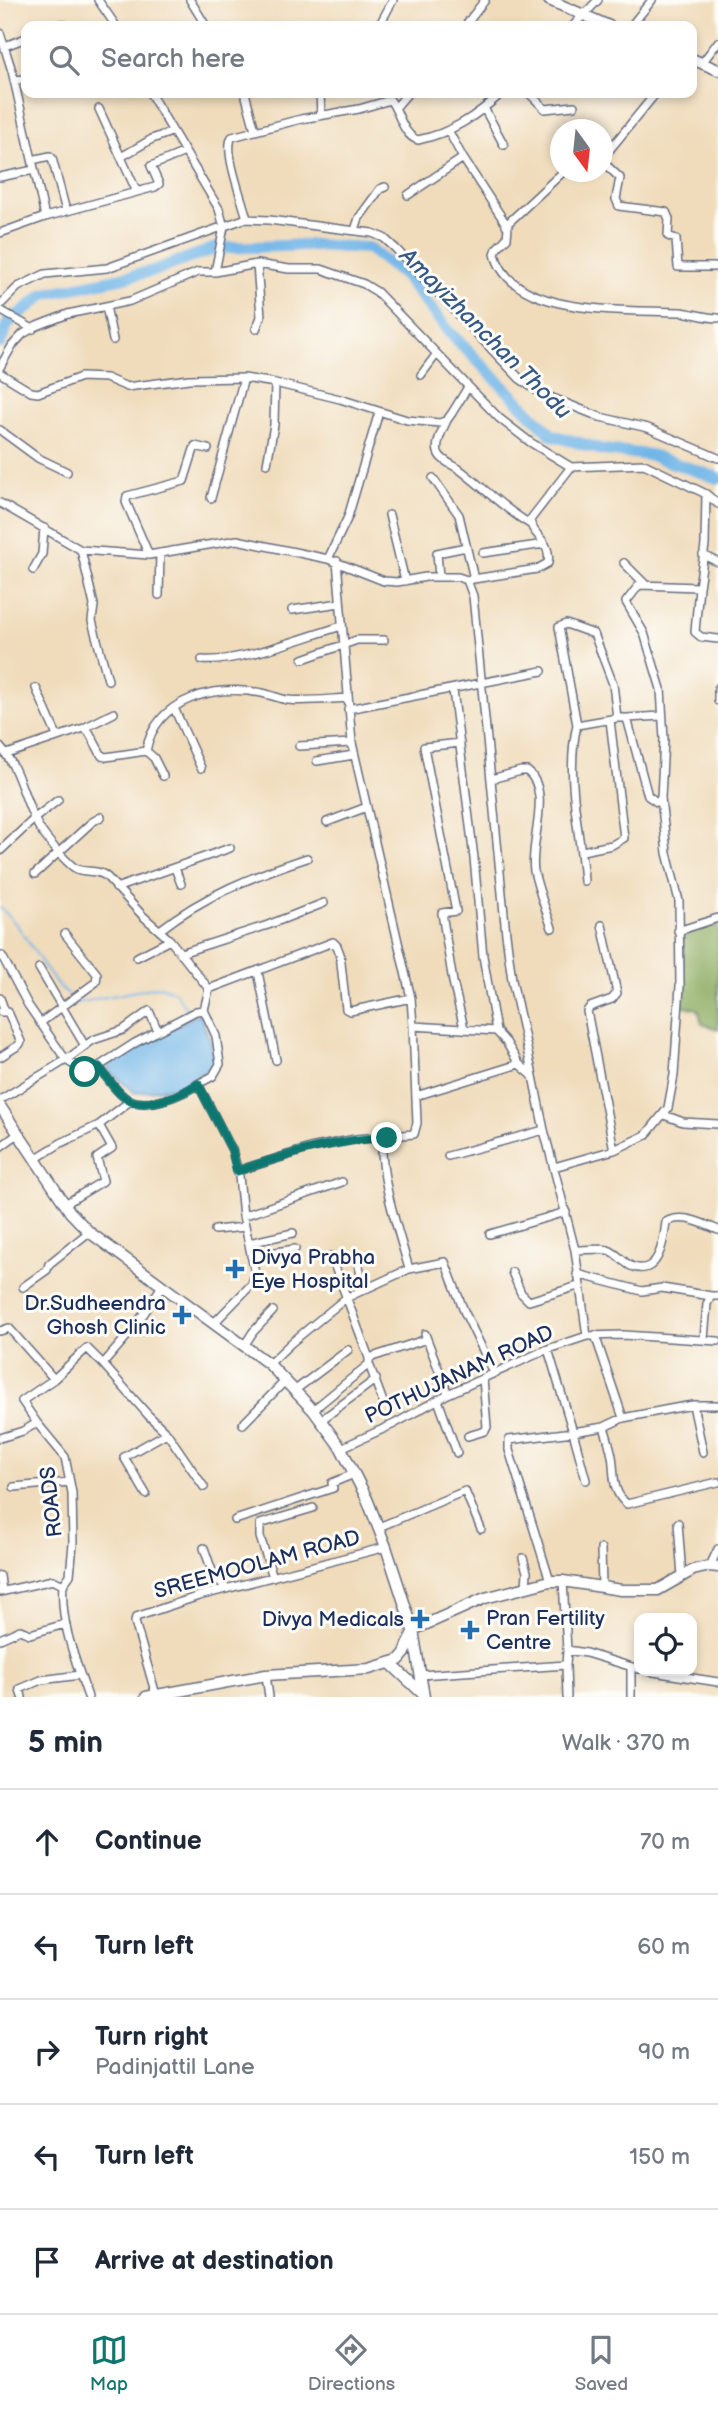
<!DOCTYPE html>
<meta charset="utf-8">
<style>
body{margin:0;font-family:"Balsamiq Sans",sans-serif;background:#f2f2f3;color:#1f2937}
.controls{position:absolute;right:21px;bottom:21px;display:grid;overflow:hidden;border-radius:14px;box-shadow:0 4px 10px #0003}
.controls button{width:63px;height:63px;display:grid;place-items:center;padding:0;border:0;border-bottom:2px solid #e0e1e3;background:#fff;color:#1f2937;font:35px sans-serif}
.compass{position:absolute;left:550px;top:119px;width:63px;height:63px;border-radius:50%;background:#fff;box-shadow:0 4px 10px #0003;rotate:165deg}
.stop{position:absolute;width:21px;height:21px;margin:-16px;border:5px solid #0f766e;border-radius:50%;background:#fff}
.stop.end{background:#0f766e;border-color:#fff;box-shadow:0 2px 7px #0008}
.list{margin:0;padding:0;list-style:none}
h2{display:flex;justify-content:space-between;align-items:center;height:91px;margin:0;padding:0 28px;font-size:30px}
h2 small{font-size:23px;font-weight:400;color:#747a83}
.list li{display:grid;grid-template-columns:46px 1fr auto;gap:21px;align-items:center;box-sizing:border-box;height:105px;padding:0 28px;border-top:2px solid #e0e1e3}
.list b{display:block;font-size:26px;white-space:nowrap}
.list p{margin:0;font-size:23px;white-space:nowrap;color:#747a83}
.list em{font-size:23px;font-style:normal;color:#747a83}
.icon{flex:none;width:38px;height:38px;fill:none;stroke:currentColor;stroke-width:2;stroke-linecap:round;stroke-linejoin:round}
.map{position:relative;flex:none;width:718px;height:1697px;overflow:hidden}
.search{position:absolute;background:#fff;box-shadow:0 4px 10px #0003;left:21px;right:21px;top:21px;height:77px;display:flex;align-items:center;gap:18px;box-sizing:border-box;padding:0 24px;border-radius:14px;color:#747a83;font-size:26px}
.sheet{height:616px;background:#fff}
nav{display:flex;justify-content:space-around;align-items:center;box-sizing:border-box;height:98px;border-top:2px solid #e0e1e3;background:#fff;font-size:19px;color:#747a83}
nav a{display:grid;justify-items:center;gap:4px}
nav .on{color:#0f766e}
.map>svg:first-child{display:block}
.forest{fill:#88a85c;stroke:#526c5d;stroke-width:2}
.water{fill:#72b6e8;stroke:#4672a3;stroke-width:2}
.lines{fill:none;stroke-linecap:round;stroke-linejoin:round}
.stream{stroke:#72b6e8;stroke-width:2}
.river{stroke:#72b6e8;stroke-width:12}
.minor-casing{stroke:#666c7f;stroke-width:10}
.secondary-casing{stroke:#666c7f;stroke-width:13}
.minor{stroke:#fff;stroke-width:7}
.secondary{stroke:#fff;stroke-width:10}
.route{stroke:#0f766e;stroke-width:9}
.poi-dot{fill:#1f6fb2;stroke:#fdfcf7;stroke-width:2.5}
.labels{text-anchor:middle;stroke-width:6;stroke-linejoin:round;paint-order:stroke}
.poi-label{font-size:21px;fill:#1b2f5e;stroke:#fdfcf7;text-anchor:start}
.street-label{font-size:21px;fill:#1b2f5e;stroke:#fdfcf7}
.water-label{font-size:23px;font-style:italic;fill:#355887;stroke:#fdfcf7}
</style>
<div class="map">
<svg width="718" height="1697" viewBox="0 0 718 1697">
<rect width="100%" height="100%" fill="#fdfcf7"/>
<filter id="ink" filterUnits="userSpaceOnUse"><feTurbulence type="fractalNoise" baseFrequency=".0143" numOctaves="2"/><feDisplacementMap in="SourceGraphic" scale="14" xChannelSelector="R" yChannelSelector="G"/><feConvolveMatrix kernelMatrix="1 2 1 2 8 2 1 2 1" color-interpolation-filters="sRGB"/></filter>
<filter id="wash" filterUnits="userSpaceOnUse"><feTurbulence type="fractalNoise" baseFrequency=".00686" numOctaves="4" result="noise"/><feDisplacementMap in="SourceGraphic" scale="28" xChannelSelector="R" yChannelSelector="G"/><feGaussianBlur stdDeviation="1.57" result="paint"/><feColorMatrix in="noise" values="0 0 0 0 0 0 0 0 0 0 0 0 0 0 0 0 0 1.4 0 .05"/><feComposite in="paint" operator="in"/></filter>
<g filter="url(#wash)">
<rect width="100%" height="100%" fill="#f0dcbb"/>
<path class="forest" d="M718 923V1029L702 1024 698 1009 683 1006V936Z"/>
<path class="water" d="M199 1013 210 1040 215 1064 181 1086 135 1093 108 1070V1066L117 1059Z"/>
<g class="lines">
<path class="stream" d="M0 908C29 931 40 971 68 995
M76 1003 161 986 175 992 186 1008"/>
<path class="river" d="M0 343 8 323 45 294 153 271 216 248 313 245 368 248 406 277 449 332 552 435 603 450 650 455 718 478"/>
</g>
</g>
<g filter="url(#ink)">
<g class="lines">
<defs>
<path id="minor" d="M98 0 116 26
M190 0 206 26
M57 26 63 24
M379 26 393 0
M465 26 485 0
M573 26 598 0
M631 26 652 0
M0 33 12 71 45 217
M5 46 26 38
M702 63 718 42
M14 81 26 78
M150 93 219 209 224 227 215 272
M245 93 255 130
M320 93 321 115
M529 93 545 109 574 106
M396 107 408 93
M484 108 504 145
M99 109 136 190
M449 132 463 158 508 227 507 238 497 248 495 254C511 318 630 309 680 312 693 313 705 318 718 318
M121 157 152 139 171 132
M602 159 656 93
M32 160 50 156 52 158 66 211
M602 161 620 178 616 199 619 206 666 212 669 219 668 236 676 239 678 267H718
M588 172H595
M0 177 34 170
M408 195 463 158
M247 219C243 201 223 151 232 137L301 119 359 109 390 100C400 112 402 135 418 140 452 133 476 116 502 93
M506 225 563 172
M355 230 359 218 380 189 385 187
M0 233 45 217 155 187 159 184 151 166 185 152
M0 305 18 287 45 274 107 268 244 219 269 220 372 233 384 238 396 249 520 379 540 393 600 417 648 428 718 458
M106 306 113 340
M0 310 33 329
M256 329 261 317 257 264
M0 367 12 346 23 334 37 326 68 314 130 301 198 272H215L257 264 289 269H321L364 284 377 292 499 418 530 442 571 467 644 464 706 494 718 504
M0 373 31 392 38 393 81 377 106 378 127 387 189 379 244 378 275 383 340 399 407 420 440 423 447 420 452 413 468 387
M421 375 436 355
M447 420C443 429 435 443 438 452 440 460 453 465 459 469 483 487 504 509 530 524
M0 430 38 458 67 472
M267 464 274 425 275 383
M433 478 459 515 474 579
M211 498 244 378
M0 503 81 550 149 555 237 540 328 559 384 581 397 582 426 577H458L467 580 473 596 506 934 512 980 533 1076
M389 515 405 581
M81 550 94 605 92 621 108 680
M483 553 545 544
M149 555 126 502 127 496 184 481 195 446 208 449
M703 555 718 562
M328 559 348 517 379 412
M337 561 352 743 411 998 413 1026 496 1031 506 1042 519 1064 533 1076 544 1130 575 1250 587 1336
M624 563 645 584
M33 570 42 554 44 528
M439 577 437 553 466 547
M467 580 537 569 548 563C552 540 532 537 530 520L571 467
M699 587 695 632 701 637 718 639
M159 595 160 553
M292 610 340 603
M303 659 357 640H384
M202 660C240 663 304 637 342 626
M36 688 57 736
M718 688V701
M453 690 474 858 483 956 496 1031
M174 708 201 768
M348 709 542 671
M617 718 577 725 559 627 566 624 594 634 613 684 617 718H627L648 796 657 802 661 798
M627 718 662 716
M577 725C565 776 580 830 584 881
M84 728 114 713
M460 743 424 747 456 911 442 913 453 982 464 1028
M299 746 352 743
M0 747C23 772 24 809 45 836 51 844 67 863 75 868 85 874 97 868 107 877L143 916 170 940 209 989 204 1010
M146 751C156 698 215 684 262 693 271 695 280 699 288 700 307 702 329 699 348 698
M7 754 84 728 89 732 102 756 106 757 146 751 154 758 163 776
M317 761 354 755
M491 779 521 771H527C553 791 529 843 534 871 538 890 546 910 552 928
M327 822 367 807
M0 851 35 818 58 800
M582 851 612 845 624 838 610 720
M175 868 181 884
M35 874 92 822 101 817
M116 888 230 848
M602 925 617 993 612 999 590 1007 587 1011 614 1150
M160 930C203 896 255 875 307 858
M678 931 718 918
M181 953 268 925 324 903
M2 956 28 1005 66 1060 93 1040 123 1030 149 1011 158 1031
M137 957 170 940
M39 968 85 1046
M258 972 276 1060
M209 989 333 942 337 946 340 954 346 1009 350 1011 411 998
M0 998 5 1012H1
M204 1010 216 1036 220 1064 213 1076 198 1084 232 1150 239 1176 243 1216 255 1273 252 1284 214 1323
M40 1023 96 982 97 974 65 934
M0 1057 19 1045 21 1042 8 1012H5
M99 1067C106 1076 118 1095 129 1100 149 1109 182 1095 198 1084
M416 1096 519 1064
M0 1100 66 1060 85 1072H90L135 1043 196 1011 204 1010
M664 1115 683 1122 718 1124
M99 1125 130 1101
M382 1138C380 1180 398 1229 409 1269
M0 1147 18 1134
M448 1156 544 1130
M35 1159 61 1143 99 1125 112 1148 97 1158 103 1181 65 1204
M554 1167 614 1150 646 1135 668 1108 674 1075 680 986 679 901 667 853 661 798 664 739 661 689 644 633 626 602 639 585 699 587 705 545 706 494
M237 1171 310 1148 356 1139 414 1134 417 1123 413 1026
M243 1216 342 1182
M215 1230 245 1227
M490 1234 566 1212
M249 1243 293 1233
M575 1250C583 1250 601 1248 608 1250 617 1253 623 1262 631 1266 659 1278 664 1240 666 1222 682 1213 702 1223 718 1230
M251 1256 295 1249
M331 1256 369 1358
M357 1257 364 1289
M512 1272 521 1293 529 1301 578 1286
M577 1274 642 1291 662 1288 711 1296
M162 1286 135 1327 103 1364 148 1415 167 1433 204 1487
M23 1287 47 1270 49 1264 89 1232
M0 1331 9 1328 54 1379
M425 1334 448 1394
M595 1335 623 1418
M704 1339 707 1304 711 1296H718
M244 1346 253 1332 273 1311
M548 1349 573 1432 509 1440V1450L550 1581
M369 1363V1358L427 1339
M269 1364 291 1343 346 1298 409 1269 445 1262 464 1311 494 1373
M294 1391 348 1350
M438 1400 457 1453
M693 1405 703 1452
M313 1410 369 1364 383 1402
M320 1421 376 1379
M37 1423 65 1457 72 1493 73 1544 70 1575 63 1585
M243 1424 284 1382
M604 1427C607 1436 610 1446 612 1456 615 1473 611 1492 627 1504L718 1482
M468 1436 485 1431 487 1427 483 1379
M0 1438 23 1431 37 1423 22 1401 54 1379 87 1348 103 1364
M341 1448 394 1424 448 1394 548 1349 587 1336 623 1335 718 1341
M586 1480 573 1432 604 1427 623 1418 670 1409 693 1405H718
M14 1487 70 1482
M146 1494 124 1457 167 1433
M235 1520 333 1488 332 1483 354 1474
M678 1523 682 1576
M379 1527 465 1491 481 1529
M204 1548 213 1574 226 1588
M601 1549 602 1587
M523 1558 527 1572 526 1588
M710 1566 718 1549
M0 1576 2 1591
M273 1577 260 1537V1524L313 1508
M563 1581 567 1650
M0 1592 53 1580 63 1585C60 1624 76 1661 88 1697
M0 1639 20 1630 30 1634 65 1624
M566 1665 567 1697
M647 1671 718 1682
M266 1675 269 1697
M420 1675 566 1665 567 1650 586 1653 639 1669
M156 1695 135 1622 136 1617 199 1596 386 1547
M22 1697 20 1689 41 1680 80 1675
M631 1697V1668"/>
<path id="secondary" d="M549 0 609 26
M692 59 718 70
M0 1106 70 1212 89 1232 269 1364 313 1410 341 1448 367 1499 386 1547 413 1630 424 1697
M413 1630 485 1598 550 1581H563L621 1590H658L693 1570 710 1566 718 1567
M390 1663 423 1694
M146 1697 266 1675 369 1669 399 1660 405 1653 412 1634"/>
</defs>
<use href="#minor" class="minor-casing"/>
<use href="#secondary" class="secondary-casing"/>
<use href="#minor" class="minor"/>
<use href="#secondary" class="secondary"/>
</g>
</g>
<g class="lines" filter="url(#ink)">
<path class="route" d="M85 1072H90L99 1067C106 1076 118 1095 129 1100 149 1109 181 1095 198 1084L232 1150 237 1171C287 1155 334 1139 387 1138"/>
</g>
<g class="poi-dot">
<path d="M231.5 1258.5h7v7h7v7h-7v7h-7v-7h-7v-7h7z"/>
<path d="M178.5 1304.5h7v7h7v7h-7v7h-7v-7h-7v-7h7z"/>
<path d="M416.5 1608.5h7v7h7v7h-7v7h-7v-7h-7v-7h7z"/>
<path d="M466.5 1619.5h7v7h7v7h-7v7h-7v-7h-7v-7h7z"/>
</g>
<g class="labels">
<g class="poi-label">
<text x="251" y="1264">Divya Prabha<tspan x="251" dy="24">Eye Hospital</tspan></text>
<text x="166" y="1310" text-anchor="end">Dr.Sudheendra<tspan x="166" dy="24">Ghosh Clinic</tspan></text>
<text x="486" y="1625">Pran Fertility<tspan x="486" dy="24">Centre</tspan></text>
<text x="404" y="1626" text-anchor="end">Divya Medicals</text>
</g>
<g class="street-label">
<text transform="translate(459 1374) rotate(-25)" y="7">POTHUJANAM ROAD</text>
<text transform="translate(51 1502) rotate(-96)" y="7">ROADS</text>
<text transform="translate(257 1564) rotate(-15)" y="7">SREEMOOLAM ROAD</text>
</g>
<g class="water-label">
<text transform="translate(486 333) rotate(45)" y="8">Amayizhanchan Thodu</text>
</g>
</g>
</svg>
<div class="controls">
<button><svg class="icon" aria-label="locate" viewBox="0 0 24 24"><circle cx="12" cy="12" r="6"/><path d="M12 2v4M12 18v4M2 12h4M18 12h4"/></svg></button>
</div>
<svg class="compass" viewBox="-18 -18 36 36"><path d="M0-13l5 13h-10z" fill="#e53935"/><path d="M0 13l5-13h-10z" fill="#747a83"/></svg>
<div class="stop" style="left:85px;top:1072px"></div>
<div class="stop end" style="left:387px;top:1138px"></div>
<div class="search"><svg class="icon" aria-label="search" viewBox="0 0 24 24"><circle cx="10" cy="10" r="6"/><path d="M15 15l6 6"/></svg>Search here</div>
</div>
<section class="sheet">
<h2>5 min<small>Walk · 370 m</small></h2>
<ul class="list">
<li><svg class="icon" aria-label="ahead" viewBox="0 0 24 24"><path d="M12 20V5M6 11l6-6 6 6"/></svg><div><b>Continue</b></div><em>70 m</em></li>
<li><svg class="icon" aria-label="left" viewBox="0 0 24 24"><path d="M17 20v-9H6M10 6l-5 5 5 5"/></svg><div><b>Turn left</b></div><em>60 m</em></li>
<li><svg class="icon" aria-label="right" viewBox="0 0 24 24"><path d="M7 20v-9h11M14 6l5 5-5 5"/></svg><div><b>Turn right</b><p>Padinjattil Lane</p></div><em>90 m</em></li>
<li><svg class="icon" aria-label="left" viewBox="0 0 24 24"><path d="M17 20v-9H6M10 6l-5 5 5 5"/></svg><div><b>Turn left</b></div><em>150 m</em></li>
<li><svg class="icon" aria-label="arrive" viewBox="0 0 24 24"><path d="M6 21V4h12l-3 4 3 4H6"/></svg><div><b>Arrive at destination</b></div></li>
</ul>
</section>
<nav>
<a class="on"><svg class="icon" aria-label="map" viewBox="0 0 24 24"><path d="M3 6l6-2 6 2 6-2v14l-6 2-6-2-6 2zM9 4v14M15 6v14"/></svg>Map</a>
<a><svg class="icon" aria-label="directions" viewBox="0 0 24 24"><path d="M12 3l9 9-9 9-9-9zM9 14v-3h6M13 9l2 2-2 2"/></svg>Directions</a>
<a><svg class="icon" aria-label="saved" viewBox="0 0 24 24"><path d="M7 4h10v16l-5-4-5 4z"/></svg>Saved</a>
</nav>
